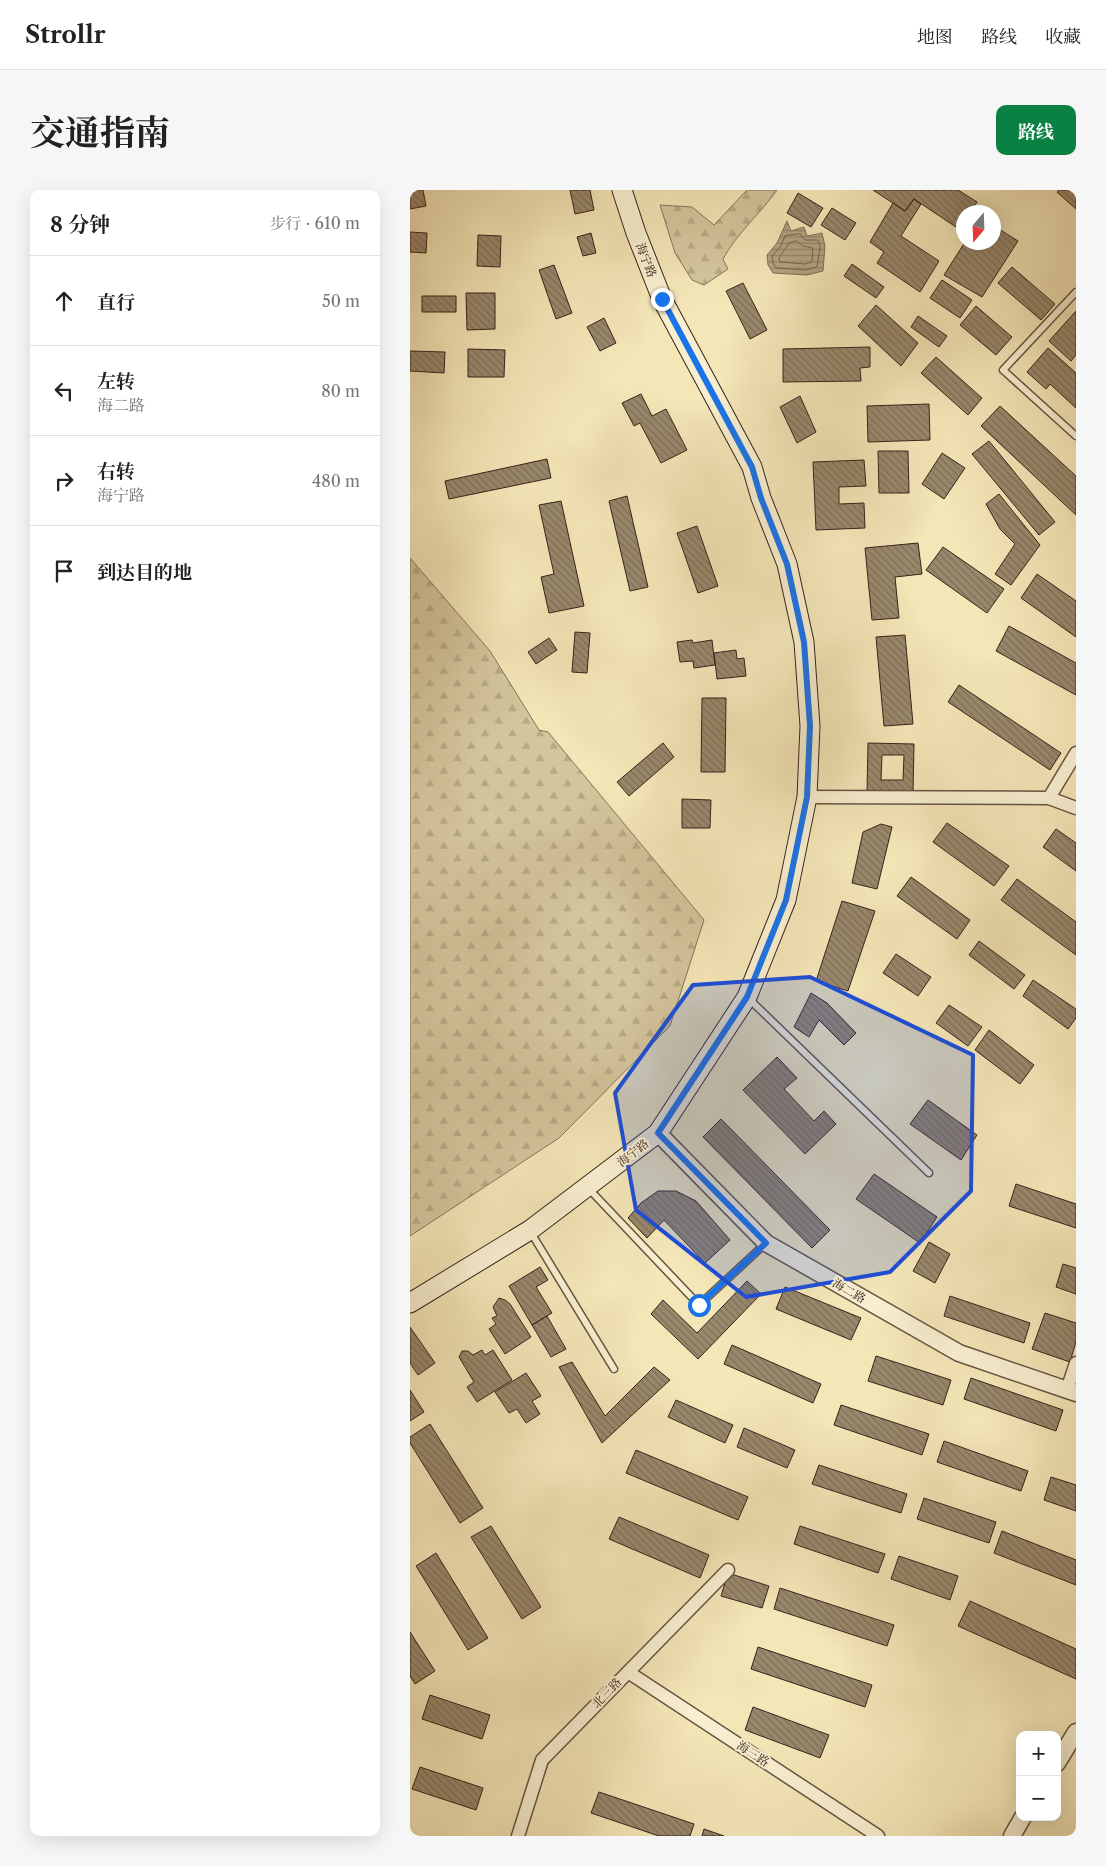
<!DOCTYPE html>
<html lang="zh">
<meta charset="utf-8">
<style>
body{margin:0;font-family:"Libre Caslon Text","Noto Serif SC",serif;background:#f6f6f6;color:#222}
.controls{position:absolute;right:15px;bottom:15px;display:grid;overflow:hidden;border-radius:10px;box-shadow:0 5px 20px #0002}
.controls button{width:45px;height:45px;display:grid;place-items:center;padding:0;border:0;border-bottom:1px solid #e0e0e0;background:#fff;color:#222;font:25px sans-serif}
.compass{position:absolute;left:546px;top:15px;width:45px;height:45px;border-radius:50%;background:#fff;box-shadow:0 5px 20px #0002;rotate:199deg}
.stop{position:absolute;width:15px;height:15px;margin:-11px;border:4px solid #1a73e8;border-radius:50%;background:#fff}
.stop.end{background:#1a73e8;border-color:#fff;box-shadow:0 1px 5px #0008}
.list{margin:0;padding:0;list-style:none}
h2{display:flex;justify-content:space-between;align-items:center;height:65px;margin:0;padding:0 20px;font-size:21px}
h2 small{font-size:16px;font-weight:400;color:#767676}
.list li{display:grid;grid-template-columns:32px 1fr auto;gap:15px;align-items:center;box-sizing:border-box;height:90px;padding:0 20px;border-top:1px solid #e0e0e0}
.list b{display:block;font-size:19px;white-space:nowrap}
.list p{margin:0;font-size:16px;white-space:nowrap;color:#767676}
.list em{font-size:16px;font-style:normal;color:#767676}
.icon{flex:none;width:28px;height:28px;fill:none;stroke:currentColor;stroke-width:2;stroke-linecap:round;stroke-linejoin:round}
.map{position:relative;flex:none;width:666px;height:1646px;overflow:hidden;border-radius:10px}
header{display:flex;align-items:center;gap:30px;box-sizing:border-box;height:70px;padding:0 25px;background:#fff;border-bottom:1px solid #e0e0e0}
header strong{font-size:24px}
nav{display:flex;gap:28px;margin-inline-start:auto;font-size:18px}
.intro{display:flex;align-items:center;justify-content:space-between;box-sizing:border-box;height:120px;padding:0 30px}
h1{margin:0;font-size:35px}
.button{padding:12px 22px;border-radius:10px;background:#0b8043;color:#fff;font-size:18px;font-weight:700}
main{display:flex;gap:30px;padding:0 30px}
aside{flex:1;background:#fff;border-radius:10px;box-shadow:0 5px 20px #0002}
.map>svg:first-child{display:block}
.forest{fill:url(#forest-firs);stroke:#86745b}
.water{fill:url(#water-rules);stroke:#826f58}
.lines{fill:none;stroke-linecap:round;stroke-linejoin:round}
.shore{stroke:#76624e;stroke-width:1}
.building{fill:url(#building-back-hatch);stroke:#37221a;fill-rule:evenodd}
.service-casing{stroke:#665341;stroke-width:9}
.minor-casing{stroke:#665341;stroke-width:15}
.tertiary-casing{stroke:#665341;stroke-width:19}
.secondary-casing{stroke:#37221a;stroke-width:21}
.service{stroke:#f8efd0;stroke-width:6}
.minor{stroke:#f8efd0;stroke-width:12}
.tertiary{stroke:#f8efd0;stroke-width:16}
.secondary{stroke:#f8efd0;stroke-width:19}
.route{stroke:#1a73e8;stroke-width:6}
.marked{fill:#1d4ed8;fill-opacity:0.2;stroke:#1d4ed8;stroke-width:4;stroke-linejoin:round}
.labels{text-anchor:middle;stroke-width:4;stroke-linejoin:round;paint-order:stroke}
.street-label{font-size:12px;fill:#37221a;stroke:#f8efd0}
</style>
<header>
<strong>Strollr</strong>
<nav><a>地图</a><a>路线</a><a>收藏</a></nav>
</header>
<div class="intro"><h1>交通指南</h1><a class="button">路线</a></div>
<main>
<aside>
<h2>8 分钟<small>步行 · 610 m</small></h2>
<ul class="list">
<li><svg class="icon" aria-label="ahead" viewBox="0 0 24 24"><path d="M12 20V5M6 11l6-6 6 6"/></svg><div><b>直行</b></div><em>50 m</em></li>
<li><svg class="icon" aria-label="left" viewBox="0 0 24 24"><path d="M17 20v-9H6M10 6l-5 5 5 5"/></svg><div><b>左转</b><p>海二路</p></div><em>80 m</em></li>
<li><svg class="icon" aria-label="right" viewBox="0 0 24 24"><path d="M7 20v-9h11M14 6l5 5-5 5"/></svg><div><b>右转</b><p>海宁路</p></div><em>480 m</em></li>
<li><svg class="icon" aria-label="arrive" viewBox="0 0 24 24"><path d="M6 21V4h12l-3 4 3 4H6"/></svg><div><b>到达目的地</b></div></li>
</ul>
</aside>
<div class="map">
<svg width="666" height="1646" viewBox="0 0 666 1646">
<defs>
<pattern id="forest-firs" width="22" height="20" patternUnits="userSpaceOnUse" patternTransform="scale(1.25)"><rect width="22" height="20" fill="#d4c59c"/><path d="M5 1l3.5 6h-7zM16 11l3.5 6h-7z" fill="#b7a986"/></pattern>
<pattern id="water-rules" width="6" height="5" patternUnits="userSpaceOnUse" patternTransform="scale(1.25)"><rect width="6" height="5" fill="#b4a382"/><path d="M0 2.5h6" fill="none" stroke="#93846a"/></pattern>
<pattern id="building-back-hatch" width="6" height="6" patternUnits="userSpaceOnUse" patternTransform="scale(1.25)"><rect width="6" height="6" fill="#99886c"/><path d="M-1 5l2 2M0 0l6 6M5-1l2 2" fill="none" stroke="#7e6f58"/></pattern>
</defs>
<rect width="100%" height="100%" fill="#f4e6b7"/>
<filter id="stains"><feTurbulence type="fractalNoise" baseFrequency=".004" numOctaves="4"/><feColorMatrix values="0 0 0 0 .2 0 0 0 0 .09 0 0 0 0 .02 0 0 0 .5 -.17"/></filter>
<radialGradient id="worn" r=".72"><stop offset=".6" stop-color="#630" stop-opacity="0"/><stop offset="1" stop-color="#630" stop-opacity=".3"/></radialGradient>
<path class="forest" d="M337 0H367C350 24 327 43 313 69L318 79 294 95 282 90 265 63 250 15 282 17 304 35Z
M0 368 80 461 129 540 138 542 294 730 260 836 149 948 0 1046Z"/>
<path class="water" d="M377 31 381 41 394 37 397 46 412 43 415 56 413 81 397 85 363 83 358 75 357 65 367 53Z"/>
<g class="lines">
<path class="shore" d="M390 44 395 50H408L410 57 407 77 396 80 366 78 363 73 362 66 371 56 375 46Z
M387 51 393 56 403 58 402 72 395 74 370 72 369 68 379 53Z"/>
</g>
<path class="building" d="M0 0H13L16 16 0 19Z
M160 0H180L184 20 165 24Z
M463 0H548L567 12 560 22H554V33L549 39 504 9 495 21Z
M649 0H666V19L647 2Z
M388 3 413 18 401 37 377 23Z
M504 9 511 14 491 46 529 71 510 102 467 73 474 62 460 52 483 13 495 21Z
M422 18 446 33 435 50 411 35Z
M584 36 608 51 572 107 534 85 555 52H584Z
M0 42 17 43 16 63 0 62Z
M181 43 186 63 173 66 167 47Z
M68 45 91 46 90 77 67 76Z
M442 74 474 97 466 108 434 86Z
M144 75 162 123 146 129 129 80Z
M602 77 645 114 631 130 588 93Z
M532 90 562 110 550 128 520 108Z
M333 93 357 140 340 149 316 101Z
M56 103H85V139L57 140Z
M12 106H46V122H12Z
M466 115 508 153 491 176 448 136Z
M566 116 602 147 586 165 550 135Z
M666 121V165L661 171 639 151Z
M508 126 537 146 529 157 501 137Z
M194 128 206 153 190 161 177 137Z
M460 157V177L450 178 451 191 373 192V159Z
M638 158 666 183V218L640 194 636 199 617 182Z
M58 159 95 160 94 187H58Z
M0 161 35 162 34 183 0 181Z
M526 167 572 208 558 225 511 183Z
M231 204 242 226 256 219 277 260 251 273 230 233 224 236 212 213Z
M390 206 406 242 387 253 370 217Z
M519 214 520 250 458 252 457 216Z
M590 216 666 286V325L571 236Z
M579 251 645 332 629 345 562 264Z
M468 261H498L499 303H469Z
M532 263 555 278 534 309 512 294Z
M137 269 141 288 39 309 35 291Z
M454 270 456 296 429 297V314L454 313 455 338 406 340 403 272Z
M589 304 630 355 601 395 585 384 605 354 590 339 576 314Z
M217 306 238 397 220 401 199 311Z
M151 311 174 416 139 423 131 387 144 384 129 315Z
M287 336 308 396 288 403 267 343Z
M508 353 512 384 485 387 489 428 462 430 455 358Z
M533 357 594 399 577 423 516 380Z
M627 384 666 411V447L611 408Z
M599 436 666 473V505L586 461Z
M165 442 180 443 177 483 162 482Z
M495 445 503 534 474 536 466 447Z
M139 448 147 460 126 474 118 462Z
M282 450 283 453 302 450 305 475 284 478 283 471 270 472 267 452Z
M326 460 327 469 334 468 336 486 307 489 304 463Z
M549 495 651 563 640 580 538 512Z
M292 508H316L315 582H291Z
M253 553 264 567 219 606 207 592Z
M458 553 504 554 503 603 457 602ZM472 565H494L493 590H471Z
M272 609 301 610 300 638H272Z
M537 633 599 676 584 696 523 652Z
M471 634 482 637 467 699 442 693 453 642Z
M646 639 666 653V681L633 657Z
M501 687 560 730 547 749 487 706Z
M607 689 666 732V765L591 710Z
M432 711 465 721 438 801 406 791Z
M569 751 615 785 604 799 559 765Z
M486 764 521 787 508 806 473 783Z
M623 790 666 819V828L658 839 613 806Z
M401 803 417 813 446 843 434 855 409 830 399 847 384 837Z
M539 815 572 837 558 856 526 833Z
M579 840 624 875 610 894 565 860Z
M367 867 387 888 374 899 404 931 414 921 426 934 395 964 333 900Z
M518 910 567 945 551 970 500 934Z
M311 929 420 1040 402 1058 293 947Z
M464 984 527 1027 510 1053 446 1009Z
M606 994 666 1014V1038L599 1016Z
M248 1001H266L286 1011 320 1050 295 1073 254 1030 237 1048 218 1028 231 1013Z
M519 1052 540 1064 525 1093 503 1081Z
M653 1074 666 1078V1104L646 1097Z
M130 1077 138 1090 126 1097 142 1123 122 1135 99 1096Z
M337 1091 351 1104 288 1169 241 1124 253 1110 287 1143Z
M375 1097 451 1128 441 1150 366 1119Z
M540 1106 620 1133 614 1153 534 1126Z
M89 1108 95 1110 100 1114 121 1147 95 1164 79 1139 86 1134 82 1128 87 1126 83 1117Z
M635 1123 666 1133V1152L660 1172 622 1159Z
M137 1126 156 1159 141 1167 122 1135Z
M0 1137 25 1173 8 1185 0 1173Z
M322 1155 411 1194 403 1213 314 1174Z
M72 1160 75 1165 83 1160 102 1190 67 1212 57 1197 64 1192 49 1167 52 1161H58L63 1165Z
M466 1166 541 1190 533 1215 458 1191Z
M162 1172 195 1226 244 1177 260 1190 192 1253 149 1177Z
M116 1183 131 1206 122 1211 130 1224 116 1233 107 1219 99 1223 85 1202Z
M561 1188 653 1220 646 1241 554 1209Z
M0 1200 14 1222 0 1231Z
M266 1210 323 1235 315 1253 258 1227Z
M431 1215 519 1244 512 1265 424 1235Z
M20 1234 73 1318 50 1333 0 1253V1247Z
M334 1238 385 1260 377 1278 327 1257Z
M534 1251 618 1281 611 1301 527 1272Z
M226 1260 338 1307 328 1330 216 1283Z
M409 1275 497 1304 491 1323 402 1294Z
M641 1287 666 1295V1321L634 1310Z
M514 1308 586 1332 579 1353 507 1329Z
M209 1327 299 1365 290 1388 199 1349Z
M81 1336 131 1417 112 1429 61 1347Z
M390 1336 475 1364 468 1383 384 1354Z
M592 1341 666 1370V1395L584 1363Z
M26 1363 78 1448 58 1460 6 1376Z
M489 1366 548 1386 540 1410 481 1389Z
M318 1383 359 1396 352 1418 311 1406Z
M370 1398 484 1435 477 1456 364 1419Z
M560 1411 666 1459V1489L548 1436Z
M0 1442 25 1481 5 1494 0 1486Z
M348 1457 462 1495 455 1517 341 1479Z
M20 1505 80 1525 72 1549 12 1529Z
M343 1517 419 1545 410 1568 335 1540Z
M10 1577 73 1598 66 1620 2 1599Z
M189 1602 284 1634 280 1646H249L181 1623Z
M294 1639 314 1646H292Z"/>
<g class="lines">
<defs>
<path id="service" d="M666 102 593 180 666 246
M338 808 519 983
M179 999 289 1115 355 1054
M120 1041 204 1179"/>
<path id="minor" d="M397 607 639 608 666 618
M639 608 666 563
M657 1200 666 1173
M218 1482 468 1646
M108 1646 132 1570 318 1380"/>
<path id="tertiary" d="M248 943 356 1053 549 1163 666 1203
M647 1573 666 1542
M602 1646 613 1627"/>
<path id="secondary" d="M0 1113 120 1040 248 943 337 807 376 710 397 607 400 536 394 452 377 374 351 308 342 277 252 109 226 43 212 0"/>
</defs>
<use href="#service" class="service-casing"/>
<use href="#minor" class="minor-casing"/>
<use href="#tertiary" class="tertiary-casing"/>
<use href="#secondary" class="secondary-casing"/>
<use href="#service" class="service"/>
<use href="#minor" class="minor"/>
<use href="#tertiary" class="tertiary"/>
<use href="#secondary" class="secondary"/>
</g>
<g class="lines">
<path class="route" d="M252 109 342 277 351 308 377 374 394 452 400 536 397 607 376 710 337 807 248 943 356 1053 289 1115"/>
</g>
<path class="marked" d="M400 787 563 865 561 1001 480 1082 336 1107 226 1020 205 903 283 795Z"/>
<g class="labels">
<g class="street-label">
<text transform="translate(236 70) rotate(69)" y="4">海宁路</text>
<text transform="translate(223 963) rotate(-38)" y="4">海宁路</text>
<text transform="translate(439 1101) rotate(30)" y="4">海二路</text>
<text transform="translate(197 1503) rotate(-46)" y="4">北三路</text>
<text transform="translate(343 1564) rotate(33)" y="4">海三路</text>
</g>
</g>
<rect width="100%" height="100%" filter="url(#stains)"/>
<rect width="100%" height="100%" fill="url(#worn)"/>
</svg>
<div class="controls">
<button>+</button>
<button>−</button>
</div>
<svg class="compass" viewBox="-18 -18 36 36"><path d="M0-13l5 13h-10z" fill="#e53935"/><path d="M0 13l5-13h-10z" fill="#767676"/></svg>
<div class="stop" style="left:289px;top:1115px"></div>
<div class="stop end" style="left:252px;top:109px"></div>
</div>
</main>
